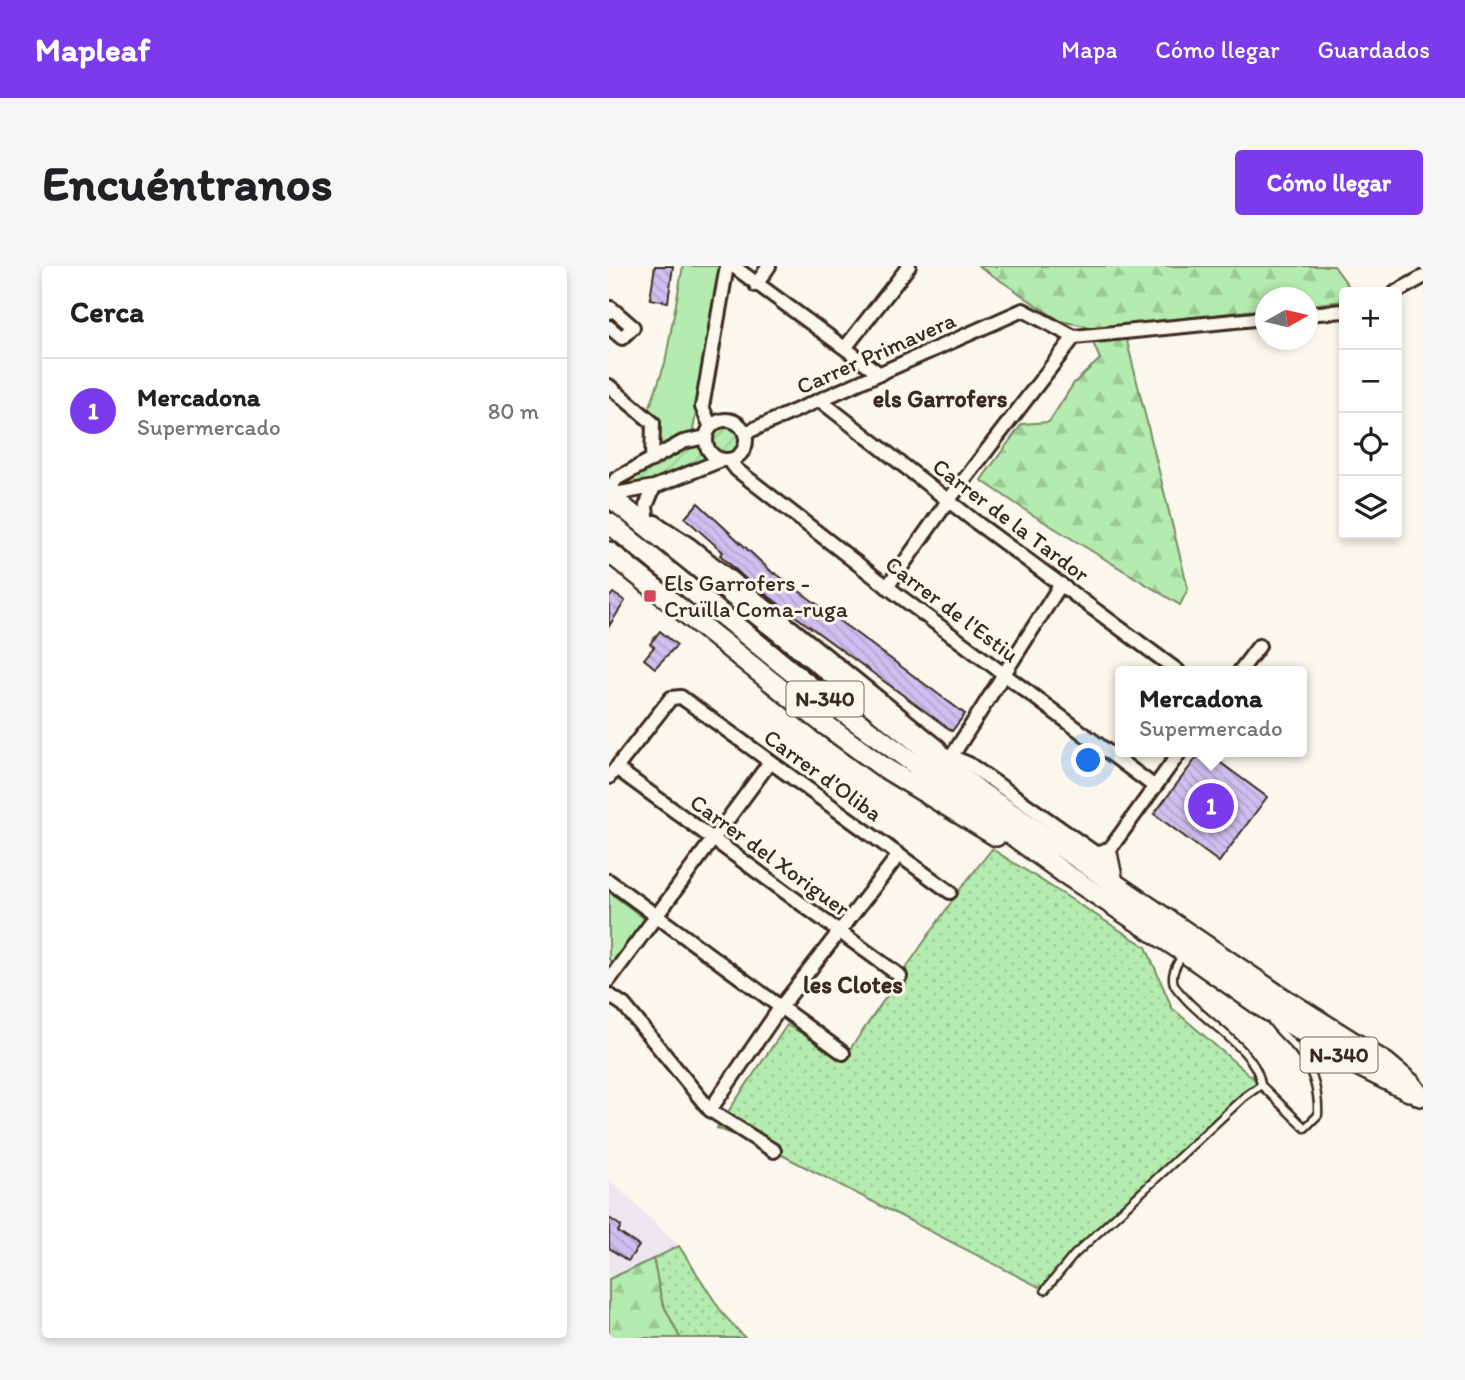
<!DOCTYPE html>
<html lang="es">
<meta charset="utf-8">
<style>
body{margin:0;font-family:Itim,sans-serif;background:#f6f6f6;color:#202124}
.controls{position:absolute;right:21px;top:21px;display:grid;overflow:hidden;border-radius:7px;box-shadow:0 4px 10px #0003}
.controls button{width:63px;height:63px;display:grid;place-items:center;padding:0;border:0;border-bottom:2px solid #e0e0e0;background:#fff;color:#202124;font:35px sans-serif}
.compass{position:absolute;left:646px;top:21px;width:63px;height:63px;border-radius:50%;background:#fff;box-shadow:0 4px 10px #0003;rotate:82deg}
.you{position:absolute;left:480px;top:495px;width:24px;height:24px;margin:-18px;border:5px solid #fff;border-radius:50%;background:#1a73e8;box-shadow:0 0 0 10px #1a73e833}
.badge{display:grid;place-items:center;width:46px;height:46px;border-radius:50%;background:#7c3aed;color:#fff;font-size:23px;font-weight:700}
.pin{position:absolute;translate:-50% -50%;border:4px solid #fff;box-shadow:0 2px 7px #0006}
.popup{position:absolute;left:506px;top:400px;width:192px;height:91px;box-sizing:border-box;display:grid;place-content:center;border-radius:7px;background:#fff;filter:drop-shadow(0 2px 5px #0005);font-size:23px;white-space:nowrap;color:#757577}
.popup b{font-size:26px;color:#202124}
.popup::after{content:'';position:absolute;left:50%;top:100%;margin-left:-14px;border:14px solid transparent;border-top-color:#fff}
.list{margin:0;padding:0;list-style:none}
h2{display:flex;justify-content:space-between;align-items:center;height:91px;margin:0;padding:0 28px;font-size:30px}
h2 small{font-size:23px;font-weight:400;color:#757577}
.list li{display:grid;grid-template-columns:46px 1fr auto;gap:21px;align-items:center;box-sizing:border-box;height:105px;padding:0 28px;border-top:2px solid #e0e0e0}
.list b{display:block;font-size:26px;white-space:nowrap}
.list p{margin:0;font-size:23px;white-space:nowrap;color:#757577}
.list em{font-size:23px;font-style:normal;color:#757577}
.icon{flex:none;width:38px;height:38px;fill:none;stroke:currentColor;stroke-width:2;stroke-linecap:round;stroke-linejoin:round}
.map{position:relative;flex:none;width:814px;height:1072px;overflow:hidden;border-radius:7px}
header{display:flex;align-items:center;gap:42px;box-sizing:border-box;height:98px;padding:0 35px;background:#7c3aed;color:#fff}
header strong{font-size:33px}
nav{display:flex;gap:38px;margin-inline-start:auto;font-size:24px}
.intro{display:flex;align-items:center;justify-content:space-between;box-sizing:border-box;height:168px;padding:0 42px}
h1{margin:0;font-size:49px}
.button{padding:18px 32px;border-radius:7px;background:#7c3aed;color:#fff;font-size:24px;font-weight:700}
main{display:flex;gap:42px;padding:0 42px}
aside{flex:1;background:#fff;border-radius:7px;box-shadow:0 4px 10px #0003}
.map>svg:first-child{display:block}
.built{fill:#eee6ee}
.grass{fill:url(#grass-dots);stroke:#788a66;stroke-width:2}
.forest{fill:url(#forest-firs);stroke:#788a66;stroke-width:2}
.park{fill:#b4ebae;stroke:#788a66;stroke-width:2}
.garden{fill:url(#garden-furrows);stroke:#788a66;stroke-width:2}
.building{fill:url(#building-back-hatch);stroke:#3b2a1e;stroke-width:2}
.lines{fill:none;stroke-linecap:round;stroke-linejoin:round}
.service-casing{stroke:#3b2a1e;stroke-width:11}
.minor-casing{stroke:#3b2a1e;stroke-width:18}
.primary-casing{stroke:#3b2a1e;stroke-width:24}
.service{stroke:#fbf7ec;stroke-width:6}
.minor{stroke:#fbf7ec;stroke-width:12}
.primary{stroke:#fbf7ec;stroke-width:19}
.poi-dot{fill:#d1495b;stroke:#fbf7ec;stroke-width:2.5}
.labels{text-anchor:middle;stroke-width:6;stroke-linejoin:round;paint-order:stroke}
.shield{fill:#fbf7ec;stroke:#75685c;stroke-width:2}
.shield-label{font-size:21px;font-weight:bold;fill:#3b2a1e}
.street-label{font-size:23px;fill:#3b2a1e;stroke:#fbf7ec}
.poi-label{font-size:23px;fill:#3b2a1e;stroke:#fbf7ec;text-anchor:start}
.neighbourhood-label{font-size:24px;font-weight:bold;fill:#3b2a1e;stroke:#fbf7ec}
</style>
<header>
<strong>Mapleaf</strong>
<nav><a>Mapa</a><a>Cómo llegar</a><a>Guardados</a></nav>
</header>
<div class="intro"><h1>Encuéntranos</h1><a class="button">Cómo llegar</a></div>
<main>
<aside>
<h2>Cerca<small></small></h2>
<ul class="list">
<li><span class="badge">1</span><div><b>Mercadona</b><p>Supermercado</p></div><em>80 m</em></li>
</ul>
</aside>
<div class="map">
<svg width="814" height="1072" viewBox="0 0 814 1072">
<defs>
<pattern id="grass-dots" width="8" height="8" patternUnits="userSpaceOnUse" patternTransform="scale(1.75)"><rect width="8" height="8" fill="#b4ebae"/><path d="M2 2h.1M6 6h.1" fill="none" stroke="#9cca95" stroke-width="1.8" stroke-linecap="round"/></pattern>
<pattern id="forest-firs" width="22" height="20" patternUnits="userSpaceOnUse" patternTransform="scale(1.75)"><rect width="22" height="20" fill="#b4ebae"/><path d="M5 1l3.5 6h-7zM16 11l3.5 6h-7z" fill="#9cca95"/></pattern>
<pattern id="garden-furrows" width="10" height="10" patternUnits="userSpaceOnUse" patternTransform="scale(1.75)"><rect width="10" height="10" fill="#b4ebae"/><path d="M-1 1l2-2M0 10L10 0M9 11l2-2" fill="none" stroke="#9cca95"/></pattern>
<pattern id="building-back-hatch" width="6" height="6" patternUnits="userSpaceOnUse" patternTransform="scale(1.75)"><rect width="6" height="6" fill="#cfbff1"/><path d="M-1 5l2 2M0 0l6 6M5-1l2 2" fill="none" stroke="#b3a4ce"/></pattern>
</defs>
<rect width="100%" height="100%" fill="#fbf7ec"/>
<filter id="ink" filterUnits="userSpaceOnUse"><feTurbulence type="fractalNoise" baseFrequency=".0143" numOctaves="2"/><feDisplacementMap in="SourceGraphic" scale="14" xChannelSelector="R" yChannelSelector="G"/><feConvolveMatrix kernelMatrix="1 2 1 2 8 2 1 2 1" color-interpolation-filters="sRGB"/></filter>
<g filter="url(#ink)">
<path class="built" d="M0 913 70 980 0 1013Z"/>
<path class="grass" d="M383 583 537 681 563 742 652 819 465 989 436 1024 165 885 108 862 178 759 235 792 352 622Z
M70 980 114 1048 136 1072H71L53 1036 44 993Z"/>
<path class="forest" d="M370 0H725L744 26H735V35L699 39 698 32H656V43L514 59 579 323 571 339 419 246 372 214 413 158 440 156 465 117 491 93 477 60 451 55Z
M44 993 53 1036 71 1072H0V1013Z"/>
<path class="park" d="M74 0H113L83 170 49 185 50 158 40 143 56 97Z
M0 626 36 653 4 698 0 693Z"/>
<path class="garden" d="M103 174a14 14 0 1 1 28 0a14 14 0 1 1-28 0Z
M89 179 97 190 92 200 21 221 20 216C38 201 65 182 89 179Z"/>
<path class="building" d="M46 0H64L59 36 41 33Z
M89 237 165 308 166 307 356 448 343 465 140 316 111 289 114 286 76 252Z
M4 327 16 335 0 360V332Z
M51 365 68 379 46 402 35 393 45 381 41 378Z
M592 486H597L658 531 610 596 545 548Z
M0 952 12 960 9 966 30 980 19 995 0 982Z"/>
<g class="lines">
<defs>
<path id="service" d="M574 688C569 697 561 707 565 718 566 722 572 727 575 731 596 756 649 785 652 819
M436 1024 465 989 635 831 652 819 696 862 709 849C710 826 703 803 689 784 681 774 670 766 662 754"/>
<path id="minor" d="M124 0 271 108
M147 19 160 0
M787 26 814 11
M0 46 2 42 24 61 13 72 0 61
M698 48 735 45
M465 71 656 52
M236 82 300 0
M0 120 44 157 43 194
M212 135 368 257 569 405
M97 174a20 20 0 1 1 40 0a20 20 0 1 1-40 0Z
M102 161 93 141 118 0
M136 167 414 44 465 71
M120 194 128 204 285 326 546 521
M0 226 7 213 74 176 97 171
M0 229 45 221 113 194
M46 256 81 279 330 481 334 487 360 498 489 589
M39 260 37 240 45 221
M278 321 339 235 465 71
M631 405 650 380
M343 490 452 318
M7 502 291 710
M0 511 62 432 72 431 341 626
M498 587 571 486
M0 615 234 787
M0 714 161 496
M0 729 15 739 101 844 165 885
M101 844 171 742 289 590"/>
<path id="primary" d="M0 230 371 526 669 729 777 797 801 817 811 830
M0 257 214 431 455 607 575 686 653 741 752 801 800 825
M0 286 214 457 274 501 387 570
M465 588 483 593 498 587 504 616"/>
</defs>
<use href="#service" class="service-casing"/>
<use href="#minor" class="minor-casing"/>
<use href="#primary" class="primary-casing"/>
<use href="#service" class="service"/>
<use href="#minor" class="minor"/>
<use href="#primary" class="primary"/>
</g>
</g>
<rect class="poi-dot" x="34" y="323" width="14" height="14" rx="3.5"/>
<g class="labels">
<g class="shield">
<rect x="177.5" y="415.5" width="77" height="35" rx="5"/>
<rect x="691.5" y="771.5" width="77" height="35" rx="5"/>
</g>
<g class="shield-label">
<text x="216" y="440">N-340</text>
<text x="730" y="796">N-340</text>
</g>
<g class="street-label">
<text transform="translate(267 87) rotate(-24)" y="8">Carrer Primavera</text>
<text transform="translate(402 254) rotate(37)" y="8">Carrer de la Tardor</text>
<text transform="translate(343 343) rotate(37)" y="8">Carrer de l'Estiu</text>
<text transform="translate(214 509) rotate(36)" y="8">Carrer d'Oliba</text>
<text transform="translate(161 589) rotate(36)" y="8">Carrer del Xoriguer</text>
</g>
<g class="poi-label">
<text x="55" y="325">Els Garrofers -<tspan x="55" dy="26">Cruïlla Coma-ruga</tspan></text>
</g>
<g class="neighbourhood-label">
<text x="331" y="141">els Garrofers</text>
<text x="244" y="727">les Clotes</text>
</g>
</g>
</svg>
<div class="controls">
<button>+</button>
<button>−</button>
<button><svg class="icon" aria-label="locate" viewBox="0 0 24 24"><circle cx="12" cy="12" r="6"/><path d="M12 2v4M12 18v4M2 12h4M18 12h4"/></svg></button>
<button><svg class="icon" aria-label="layers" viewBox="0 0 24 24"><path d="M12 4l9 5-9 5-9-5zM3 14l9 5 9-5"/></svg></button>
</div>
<svg class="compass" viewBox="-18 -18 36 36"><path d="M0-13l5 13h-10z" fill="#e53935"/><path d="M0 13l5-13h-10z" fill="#757577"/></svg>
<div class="you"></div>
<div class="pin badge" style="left:602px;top:540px">1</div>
<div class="popup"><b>Mercadona</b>Supermercado</div>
</div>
</main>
